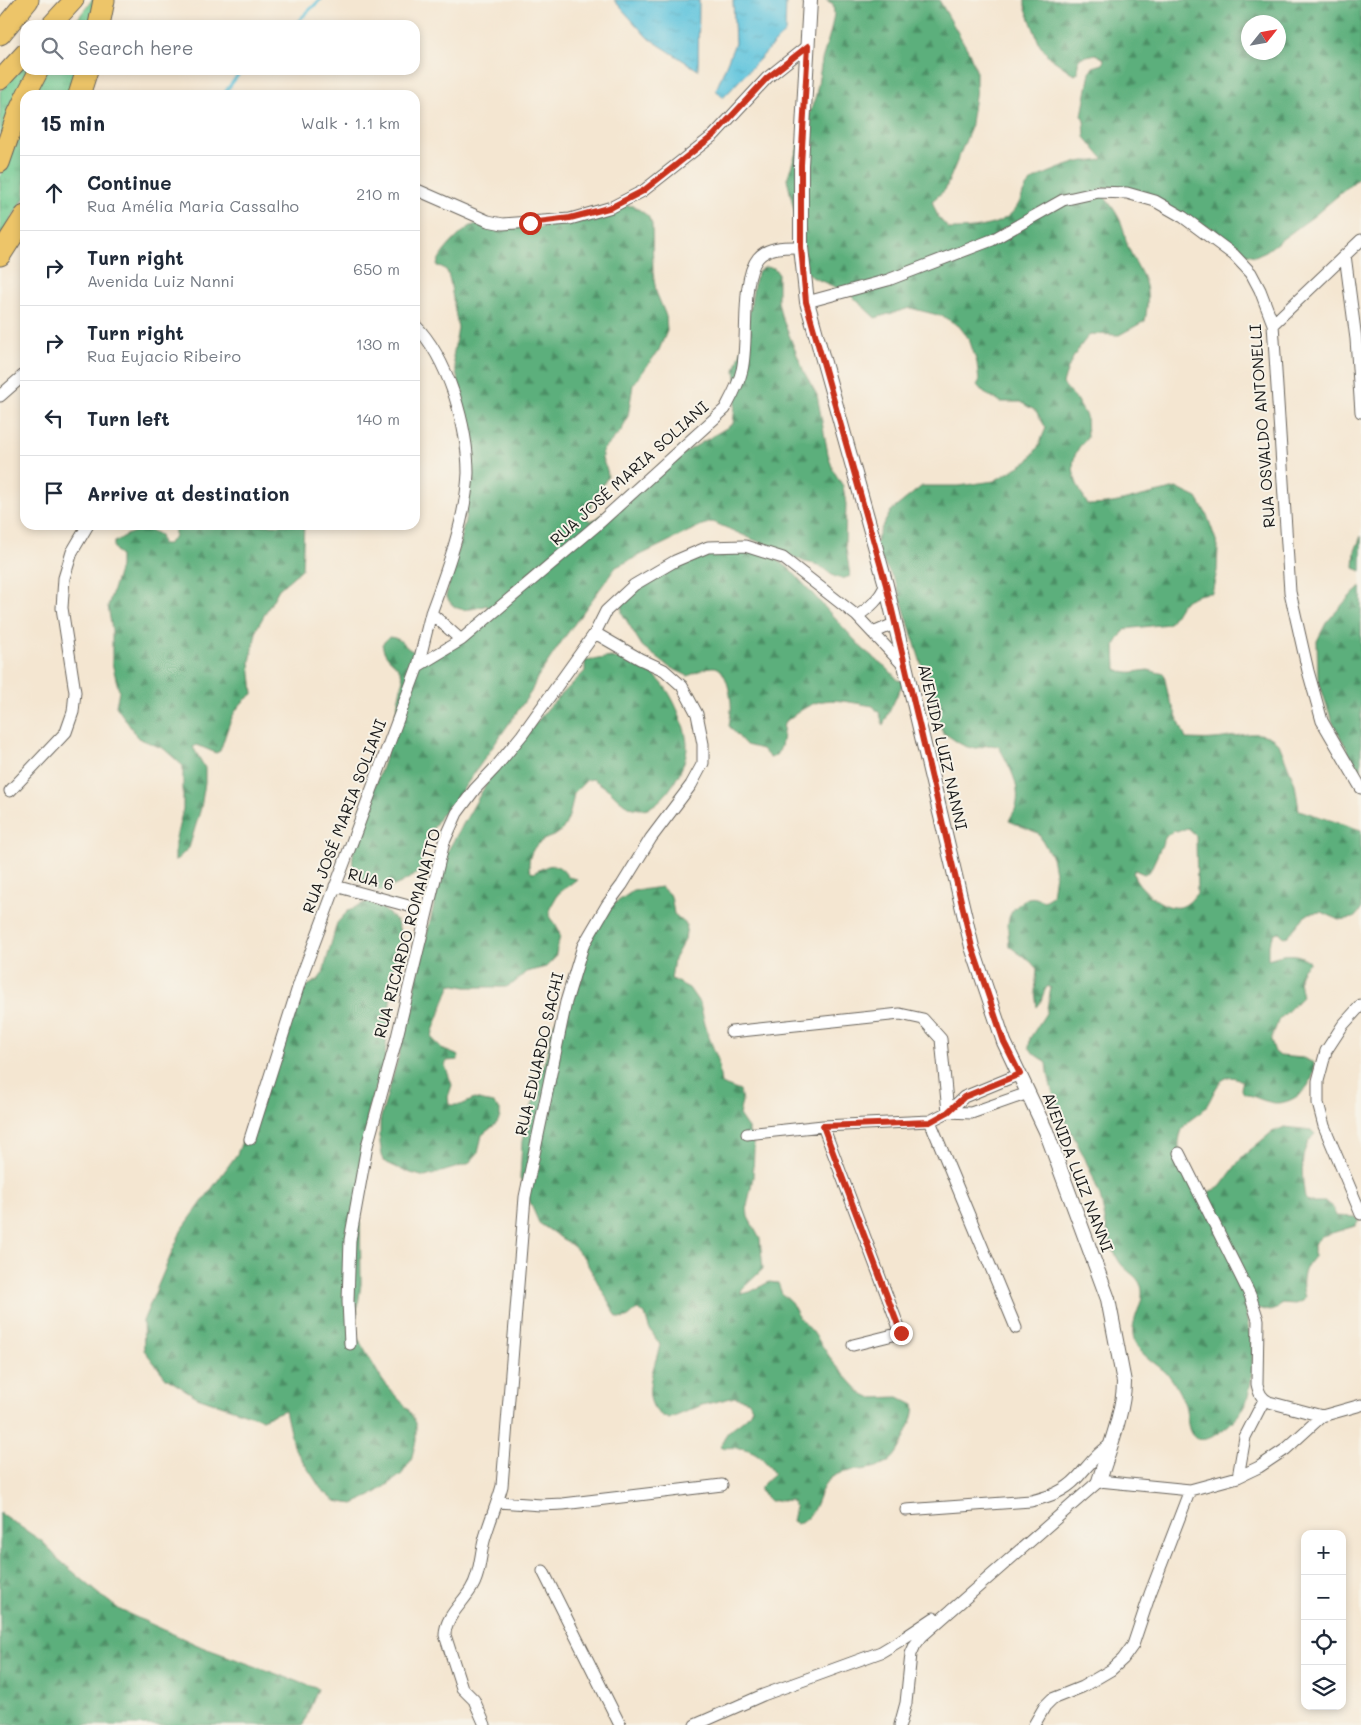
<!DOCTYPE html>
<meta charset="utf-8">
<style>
body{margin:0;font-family:Mali,sans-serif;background:#f6f6f7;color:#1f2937}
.controls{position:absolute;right:15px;bottom:15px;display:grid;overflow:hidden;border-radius:10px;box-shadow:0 2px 8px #0003}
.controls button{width:45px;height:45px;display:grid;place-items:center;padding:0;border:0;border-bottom:1px solid #e0e1e3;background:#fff;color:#1f2937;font:25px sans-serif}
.compass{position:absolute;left:1241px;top:15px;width:45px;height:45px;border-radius:50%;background:#fff;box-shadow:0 2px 8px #0003;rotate:59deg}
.stop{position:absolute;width:15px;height:15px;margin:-11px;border:4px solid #c8321e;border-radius:50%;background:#fff}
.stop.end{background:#c8321e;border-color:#fff;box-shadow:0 1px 5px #0008}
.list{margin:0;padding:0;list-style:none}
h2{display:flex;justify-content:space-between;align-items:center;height:65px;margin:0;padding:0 20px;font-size:21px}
h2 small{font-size:16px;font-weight:400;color:#747a83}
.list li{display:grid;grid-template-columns:32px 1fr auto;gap:15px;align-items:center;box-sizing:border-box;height:75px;padding:0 20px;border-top:1px solid #e0e1e3}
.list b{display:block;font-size:19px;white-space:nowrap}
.list p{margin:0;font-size:16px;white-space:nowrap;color:#747a83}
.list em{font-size:16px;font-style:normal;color:#747a83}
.icon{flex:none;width:28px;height:28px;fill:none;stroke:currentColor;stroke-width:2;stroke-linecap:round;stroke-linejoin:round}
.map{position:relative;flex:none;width:1361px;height:1725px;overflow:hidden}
.search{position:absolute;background:#fff;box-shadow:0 2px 8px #0003;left:20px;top:20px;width:400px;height:55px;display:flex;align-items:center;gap:12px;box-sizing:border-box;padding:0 18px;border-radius:15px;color:#747a83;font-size:19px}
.panel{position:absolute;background:#fff;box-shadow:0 2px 8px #0003;left:20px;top:90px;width:400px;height:440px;border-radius:15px}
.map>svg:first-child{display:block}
.grass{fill:url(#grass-tufts);stroke:#467457}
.forest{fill:url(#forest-firs);stroke:#3c664c;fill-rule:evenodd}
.water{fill:url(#water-ripples);stroke:#3e707c}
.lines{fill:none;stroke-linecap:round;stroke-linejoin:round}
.stream{stroke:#5fc4dd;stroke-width:3}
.minor-casing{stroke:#68635b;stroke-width:13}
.tertiary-casing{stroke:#68635b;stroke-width:16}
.trunk-casing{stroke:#68635b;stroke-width:21}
.motorway-casing{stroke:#68635b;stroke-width:23}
.minor{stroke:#fff;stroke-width:11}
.tertiary{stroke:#fff;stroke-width:14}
.trunk{stroke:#edc569;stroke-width:19}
.motorway{stroke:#edc569;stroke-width:21}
.route{stroke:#c8321e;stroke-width:6}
.labels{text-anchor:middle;stroke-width:4;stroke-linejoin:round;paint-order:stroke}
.street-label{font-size:16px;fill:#1c1c1c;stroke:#f7f3e8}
</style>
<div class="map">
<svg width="1361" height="1725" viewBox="0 0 1361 1725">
<defs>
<pattern id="grass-tufts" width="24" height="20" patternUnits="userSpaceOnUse" patternTransform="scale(1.25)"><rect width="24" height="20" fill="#71cb92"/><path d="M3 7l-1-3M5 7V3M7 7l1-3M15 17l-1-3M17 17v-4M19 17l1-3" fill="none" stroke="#61ae7d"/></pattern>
<pattern id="forest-firs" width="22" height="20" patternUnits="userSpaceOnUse" patternTransform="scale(1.25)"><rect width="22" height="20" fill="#5caf7c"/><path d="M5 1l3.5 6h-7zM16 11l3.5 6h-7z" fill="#4b8e65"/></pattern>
<pattern id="water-ripples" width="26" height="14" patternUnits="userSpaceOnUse" patternTransform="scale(1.25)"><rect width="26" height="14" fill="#5fc4dd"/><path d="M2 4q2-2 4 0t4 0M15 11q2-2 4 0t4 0" fill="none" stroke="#52a8bd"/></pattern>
</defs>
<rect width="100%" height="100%" fill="#f7f3e8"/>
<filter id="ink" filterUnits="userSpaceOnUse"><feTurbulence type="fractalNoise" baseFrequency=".02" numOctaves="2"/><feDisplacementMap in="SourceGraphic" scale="10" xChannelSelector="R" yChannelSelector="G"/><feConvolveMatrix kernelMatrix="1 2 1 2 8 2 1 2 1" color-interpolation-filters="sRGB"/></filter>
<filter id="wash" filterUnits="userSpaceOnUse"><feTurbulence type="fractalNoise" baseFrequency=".0096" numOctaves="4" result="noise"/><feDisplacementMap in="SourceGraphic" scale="20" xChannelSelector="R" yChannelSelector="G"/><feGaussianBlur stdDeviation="1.12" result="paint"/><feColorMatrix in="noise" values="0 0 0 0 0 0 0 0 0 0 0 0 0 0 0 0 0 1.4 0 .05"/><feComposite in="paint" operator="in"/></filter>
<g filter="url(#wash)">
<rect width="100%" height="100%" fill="#f4e6d1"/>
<path class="grass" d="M92 0H95L90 25H73Z
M25 64V70H35L0 139V91Z
M44 70H79L69 95H32Z
M25 109V197L0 237V177Z"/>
<path class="forest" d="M826 0H939L969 52 976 70V89L970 130 945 190 932 201 938 217 949 229C970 229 1002 228 1016 208 1024 197 1022 186 1037 178 1046 173 1075 162 1084 161 1091 161 1096 162 1103 159L1085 137 1084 120 1082 116 1090 72 1093 67 1103 64 1104 59 1096 54 1082 57 1078 61V73L1075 75 1049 57 1039 43 1025 6V0H1361V176L1314 216 1266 251 1255 256 1239 252 1211 228 1133 192 1112 187 1099 189C1107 201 1117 211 1122 225 1125 232 1125 240 1128 247 1143 280 1152 282 1145 321L1119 335 1090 334C1076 351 1069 362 1063 384L1076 399 1086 416 1087 438C1084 442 1079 446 1077 451 1067 470 1079 489 1088 505 1110 505 1122 501 1142 496 1154 493 1165 491 1176 488L1197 498 1207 515 1218 546 1217 571 1212 593C1205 592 1186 598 1182 604 1176 610 1174 618 1168 624L1125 629 1115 645 1116 669 1126 673 1148 670 1164 674 1168 695 1186 739C1195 739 1205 740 1214 739 1236 738 1262 725 1279 744L1295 784 1299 810 1361 830V910L1354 918 1339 920 1322 912 1310 913 1304 917 1288 936 1284 937 1279 932 1275 933 1268 947V959C1283 954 1297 951 1310 962 1295 974 1299 980 1302 997L1278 1021 1271 1041 1275 1052 1280 1056 1303 1058 1314 1063C1317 1083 1296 1104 1275 1103 1265 1102 1253 1096 1244 1093L1241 1090 1242 1081C1219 1067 1215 1095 1205 1108 1197 1118 1184 1119 1180 1136 1175 1153 1188 1172 1194 1188L1206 1193 1220 1187 1243 1156 1272 1132 1285 1127 1311 1130 1315 1134C1298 1149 1302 1177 1305 1198L1309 1202H1326L1332 1206 1336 1216 1355 1217 1359 1221 1355 1226 1322 1236 1314 1244V1257C1303 1268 1300 1282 1305 1297L1303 1301 1295 1304 1281 1303C1272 1320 1260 1303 1246 1309 1246 1321 1250 1331 1251 1343 1254 1359 1252 1387 1246 1403 1240 1416 1227 1428 1215 1435 1210 1439 1199 1442 1194 1437 1186 1430 1188 1415 1185 1405 1182 1397 1177 1388 1173 1381 1164 1366 1140 1358 1134 1340 1128 1320 1147 1302 1141 1286 1137 1275 1127 1272 1121 1264 1117 1259 1114 1252 1112 1247 1104 1228 1105 1207 1097 1188 1092 1174 1086 1160 1079 1147 1064 1115 1050 1100 1047 1063L1034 1054 1029 1047 1030 1038 1046 1013 1051 988 1048 986C1042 992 1043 1001 1037 1007L1035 992 1037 969 1031 962 1009 946C1008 926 1004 914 1022 902 1030 895 1034 897 1044 901L1052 896 1055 873 1052 857 1038 833 1009 821C1011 816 1015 811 1016 807 1022 786 1008 764 999 747 986 742 985 748 974 748 963 748 954 739 945 734H943L896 583 874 547 882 527 891 511 922 486H959L994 481 1028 461 1038 447 1046 428 1036 411 1020 402H1001L984 393 977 385 979 382 977 363 969 339 959 326 942 316 910 308 875 318 849 293 812 277 803 268 796 218 787 179 816 95 822 60 831 30 834 14 833 4ZM1248 22H1278V52H1248ZM1187 828 1196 836 1197 893C1192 899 1187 906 1179 907 1163 910 1137 887 1133 873L1135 870 1144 874 1150 871 1166 836 1174 831 1177 832Z
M615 205 634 206 648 216 652 224 653 272 656 292 666 316 667 331 659 350 633 385 628 416 622 430 602 451V459L607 470 608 476 590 508 587 517 589 521 596 519 669 462 733 424 737 386 735 370 745 338 755 279 758 272 765 267 774 268 778 273V301L781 315 804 372 817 395 828 454 833 470 843 486 846 504 845 542 850 576C837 583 831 573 821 567 817 564 810 563 805 562L713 522 702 525 616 567 564 638 537 678 531 692 457 798 441 815 431 832 418 873 401 883 380 892 355 879C343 850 376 788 385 758 393 732 397 705 403 679 399 660 385 663 382 644L389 637C404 638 403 648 415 652 434 660 477 622 488 608L487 605C470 610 454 615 446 595L466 516 467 422 453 357 458 328 450 281 447 271 442 267 437 266C437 255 462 231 471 226 483 219 514 229 529 228 556 228 589 214 615 205Z
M175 525H304L302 569 279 589 257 628 250 662 253 694C230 709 229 727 220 751L216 753 197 745 193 747 205 768V782L201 808 189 848 175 861V842L183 809V766L164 749 138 738 116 706 119 691 112 663V630L108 606 120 567V556L114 548V543C127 533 145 525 160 535L162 544H168L175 536Z
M1361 536V571L1354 568 1355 551Z
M716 548 756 552 773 557 789 568 863 649 887 668 898 680 902 681V685L883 725 880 714 873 706C830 699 820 693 784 723 782 735 784 755 770 758L762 749 746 745 729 726C730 718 732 709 731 702 730 692 726 669 715 667 706 666 696 673 688 676L669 667 642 646 622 613V604L629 594 657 571Z
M1361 587V769L1352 759 1332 721 1318 679 1317 641 1326 623 1349 597Z
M611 657C627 661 643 666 656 677 671 689 687 727 687 746 688 765 663 810 641 809 626 809 619 799 609 790 604 786 598 783 593 779L587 780 574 793C572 805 570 819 562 830 556 837 546 837 539 843 531 849 527 862 530 871L533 873C549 865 556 859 568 877L577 879 558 894 550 908V918L558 928 560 936 555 958 546 967 526 972 514 983 506 987H466L451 984 433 1031 432 1038 444 1050 459 1056 457 1060 447 1061 445 1065 452 1085 448 1097 449 1105H461L474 1099 493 1103 500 1110V1117L497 1123 482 1135 478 1153 468 1164 425 1177 404 1171 383 1161 380 1143V1120L398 1058 440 879 443 859 492 774 550 706 585 671V661Z
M661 887 671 896 674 914 687 925 685 939 674 959 671 979 689 988 700 1004 707 1032 718 1060 721 1084 740 1091 742 1101 739 1115 748 1128 754 1147 753 1177 747 1207 748 1217 760 1239 763 1269 742 1289 740 1294 750 1292 769 1282 778 1283 782 1294 791 1302 799 1317 813 1332 833 1362 860 1392 872 1398 898 1397 914 1405C916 1415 910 1424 906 1434 893 1467 884 1467 851 1471 844 1472 835 1474 830 1479 814 1494 820 1515 797 1524L792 1521 795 1507 791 1500 770 1501 760 1491V1487L774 1474C760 1451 748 1446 721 1448 724 1425 746 1425 752 1408L749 1401 735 1397 702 1405 669 1419C636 1407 654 1370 660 1345L649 1328 645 1314 637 1309C631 1315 626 1322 617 1317L584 1258 573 1246 539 1223 520 1179 522 1141 551 1039V1030L564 1005 602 912 633 891Z
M368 901 383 909 396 920 402 936 393 971 384 1067 368 1109 366 1153 360 1199 361 1284 354 1332 384 1383 408 1409 416 1423V1441L411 1460 402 1474 386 1486 371 1496 353 1504 335 1501 321 1489 293 1446 285 1410 262 1419 197 1397 166 1378 144 1350 143 1321 181 1231 237 1154 299 998 307 986 318 980 323 973 337 923 348 911Z
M0 1513 43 1542 58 1559 103 1597 120 1610 202 1647 318 1689 303 1725H0Z"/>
<path class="water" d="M614 0H699L698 70 647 37Z
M733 0H786L785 32 723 98 716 90 735 43Z"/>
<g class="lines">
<path class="stream" d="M294 25 320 0
M223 95 238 75 243 70"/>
</g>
</g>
<g filter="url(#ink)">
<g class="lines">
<defs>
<path id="minor" d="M415 189 488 221 503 224 570 219 612 207 643 191 714 135 767 78 807 46
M1345 255 1356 339 1361 412
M807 302 888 280 992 240 1063 200 1099 192 1127 193 1155 201 1183 217 1234 255 1251 273 1260 290 1273 324 1290 592 1308 671 1322 721 1361 788
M1273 324 1361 240
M415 325C434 344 445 368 454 394 462 419 468 446 468 473 466 518 447 570 431 613L461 640
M0 396 25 374
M857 616C871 607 879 599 886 585
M873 633 896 623
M418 666 431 613
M10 791 66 732 73 712 75 692 62 608 64 578 72 552 88 525
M335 886 427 911
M1361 1005 1343 1025 1326 1051 1318 1081V1103L1324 1126 1361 1214
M731 1032 900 1014 923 1019 941 1039 948 1112
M948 1112 971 1113 1028 1093
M930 1121 1016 1328
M823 1126 901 1333 853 1345
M747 1134 823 1126 930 1121 948 1112 964 1097 1020 1074
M250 1139 301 978 418 666 461 640 597 525 725 409C732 396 739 384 742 370 749 341 740 280 758 258 768 246 786 247 801 247
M1179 1153 1250 1295 1258 1320 1257 1384C1259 1393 1261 1398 1269 1402L1322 1416
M350 1344 348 1301 350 1240 367 1146 396 1041 444 842 457 813 475 789 495 768 522 735 595 633 606 611 634 585 675 561 708 547 745 546 783 558 857 616 905 667
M1238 1477 1245 1437 1264 1400
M498 1502 541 1505 563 1504 722 1485
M906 1510 1031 1501C1048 1497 1064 1492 1077 1478 1088 1466 1096 1454 1110 1445
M543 1571 620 1725
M485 1725 474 1700 462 1688 445 1635C445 1617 462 1604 471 1589 480 1576 480 1556 484 1541 489 1522 497 1505 502 1486L525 1197 566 1002 583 946 607 905 622 885 651 838 691 785 703 763V744L697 714 682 686 664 670 640 659 595 633
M695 1725 763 1695 881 1652 901 1640 934 1618
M900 1725 906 1703 911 1654 915 1645 922 1636 1099 1481 1190 1490 1238 1477 1259 1467 1286 1449 1322 1416 1361 1405
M1034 1725 1045 1706 1052 1699 1082 1687 1111 1670 1123 1659 1133 1645 1150 1594 1190 1490"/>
<path id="tertiary" d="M810 0 801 165V247L807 302 886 585 972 947 1004 1042 1046 1131 1108 1299 1124 1382C1124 1412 1108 1452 1099 1481"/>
<path id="trunk" d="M51 25 74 0
M0 80 25 53
M26 95 39 70
M0 163 17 114 25 97"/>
<path id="motorway" d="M99 25 104 0
M0 34 28 0
M79 95 87 70
M0 255 25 216"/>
</defs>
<use href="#minor" class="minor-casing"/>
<use href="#tertiary" class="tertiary-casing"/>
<use href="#trunk" class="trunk-casing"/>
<use href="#motorway" class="motorway-casing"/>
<use href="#minor" class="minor"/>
<use href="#tertiary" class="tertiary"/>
<use href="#trunk" class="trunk"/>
<use href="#motorway" class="motorway"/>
</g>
</g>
<g class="lines" filter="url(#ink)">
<path class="route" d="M530 223 570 218 612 207 643 191 714 135 767 78 808 46 801 165V247L806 302 886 585 972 947 1004 1042 1020 1074 964 1097 948 1112 930 1122 823 1126 901 1333"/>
</g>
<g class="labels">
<g class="street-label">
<text transform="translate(1262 426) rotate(-94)" y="6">RUA OSVALDO ANTONELLI</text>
<text transform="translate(629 473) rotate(-42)" y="6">RUA JOSÉ MARIA SOLIANI</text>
<text transform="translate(943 747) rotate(77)" y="6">AVENIDA LUIZ NANNI</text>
<text transform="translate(344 816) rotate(-69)" y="6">RUA JOSÉ MARIA SOLIANI</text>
<text transform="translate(371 879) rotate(15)" y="6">RUA 6</text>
<text transform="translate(407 933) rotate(-75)" y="6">RUA RICARDO ROMANATTO</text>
<text transform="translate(539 1054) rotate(-77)" y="6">RUA EDUARDO SACHI</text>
<text transform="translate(1078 1172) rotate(69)" y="6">AVENIDA LUIZ NANNI</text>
</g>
</g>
</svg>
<div class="controls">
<button>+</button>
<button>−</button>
<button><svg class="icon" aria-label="locate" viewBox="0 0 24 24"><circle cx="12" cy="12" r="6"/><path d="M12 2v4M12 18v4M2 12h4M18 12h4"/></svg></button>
<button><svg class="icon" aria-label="layers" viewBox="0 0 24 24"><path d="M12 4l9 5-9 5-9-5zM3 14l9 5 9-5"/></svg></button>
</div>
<svg class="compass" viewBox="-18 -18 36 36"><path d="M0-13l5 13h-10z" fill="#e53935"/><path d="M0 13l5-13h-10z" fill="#747a83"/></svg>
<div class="stop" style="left:530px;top:223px"></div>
<div class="stop end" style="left:901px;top:1333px"></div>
<div class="search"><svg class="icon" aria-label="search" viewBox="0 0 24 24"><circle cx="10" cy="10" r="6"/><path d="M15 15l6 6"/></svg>Search here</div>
<section class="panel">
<h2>15 min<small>Walk · 1.1 km</small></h2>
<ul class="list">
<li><svg class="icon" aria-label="ahead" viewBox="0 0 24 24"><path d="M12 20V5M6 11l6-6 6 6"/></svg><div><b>Continue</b><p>Rua Amélia Maria Cassalho</p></div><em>210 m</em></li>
<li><svg class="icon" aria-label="right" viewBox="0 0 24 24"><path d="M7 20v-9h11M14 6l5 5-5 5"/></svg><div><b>Turn right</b><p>Avenida Luiz Nanni</p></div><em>650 m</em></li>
<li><svg class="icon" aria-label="right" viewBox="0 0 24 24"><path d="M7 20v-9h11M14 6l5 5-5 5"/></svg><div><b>Turn right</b><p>Rua Eujacio Ribeiro</p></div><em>130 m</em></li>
<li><svg class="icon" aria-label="left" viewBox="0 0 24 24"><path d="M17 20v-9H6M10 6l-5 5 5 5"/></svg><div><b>Turn left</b></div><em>140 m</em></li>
<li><svg class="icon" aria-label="arrive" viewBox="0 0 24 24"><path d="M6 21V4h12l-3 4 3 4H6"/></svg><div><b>Arrive at destination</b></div></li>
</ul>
</section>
</div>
